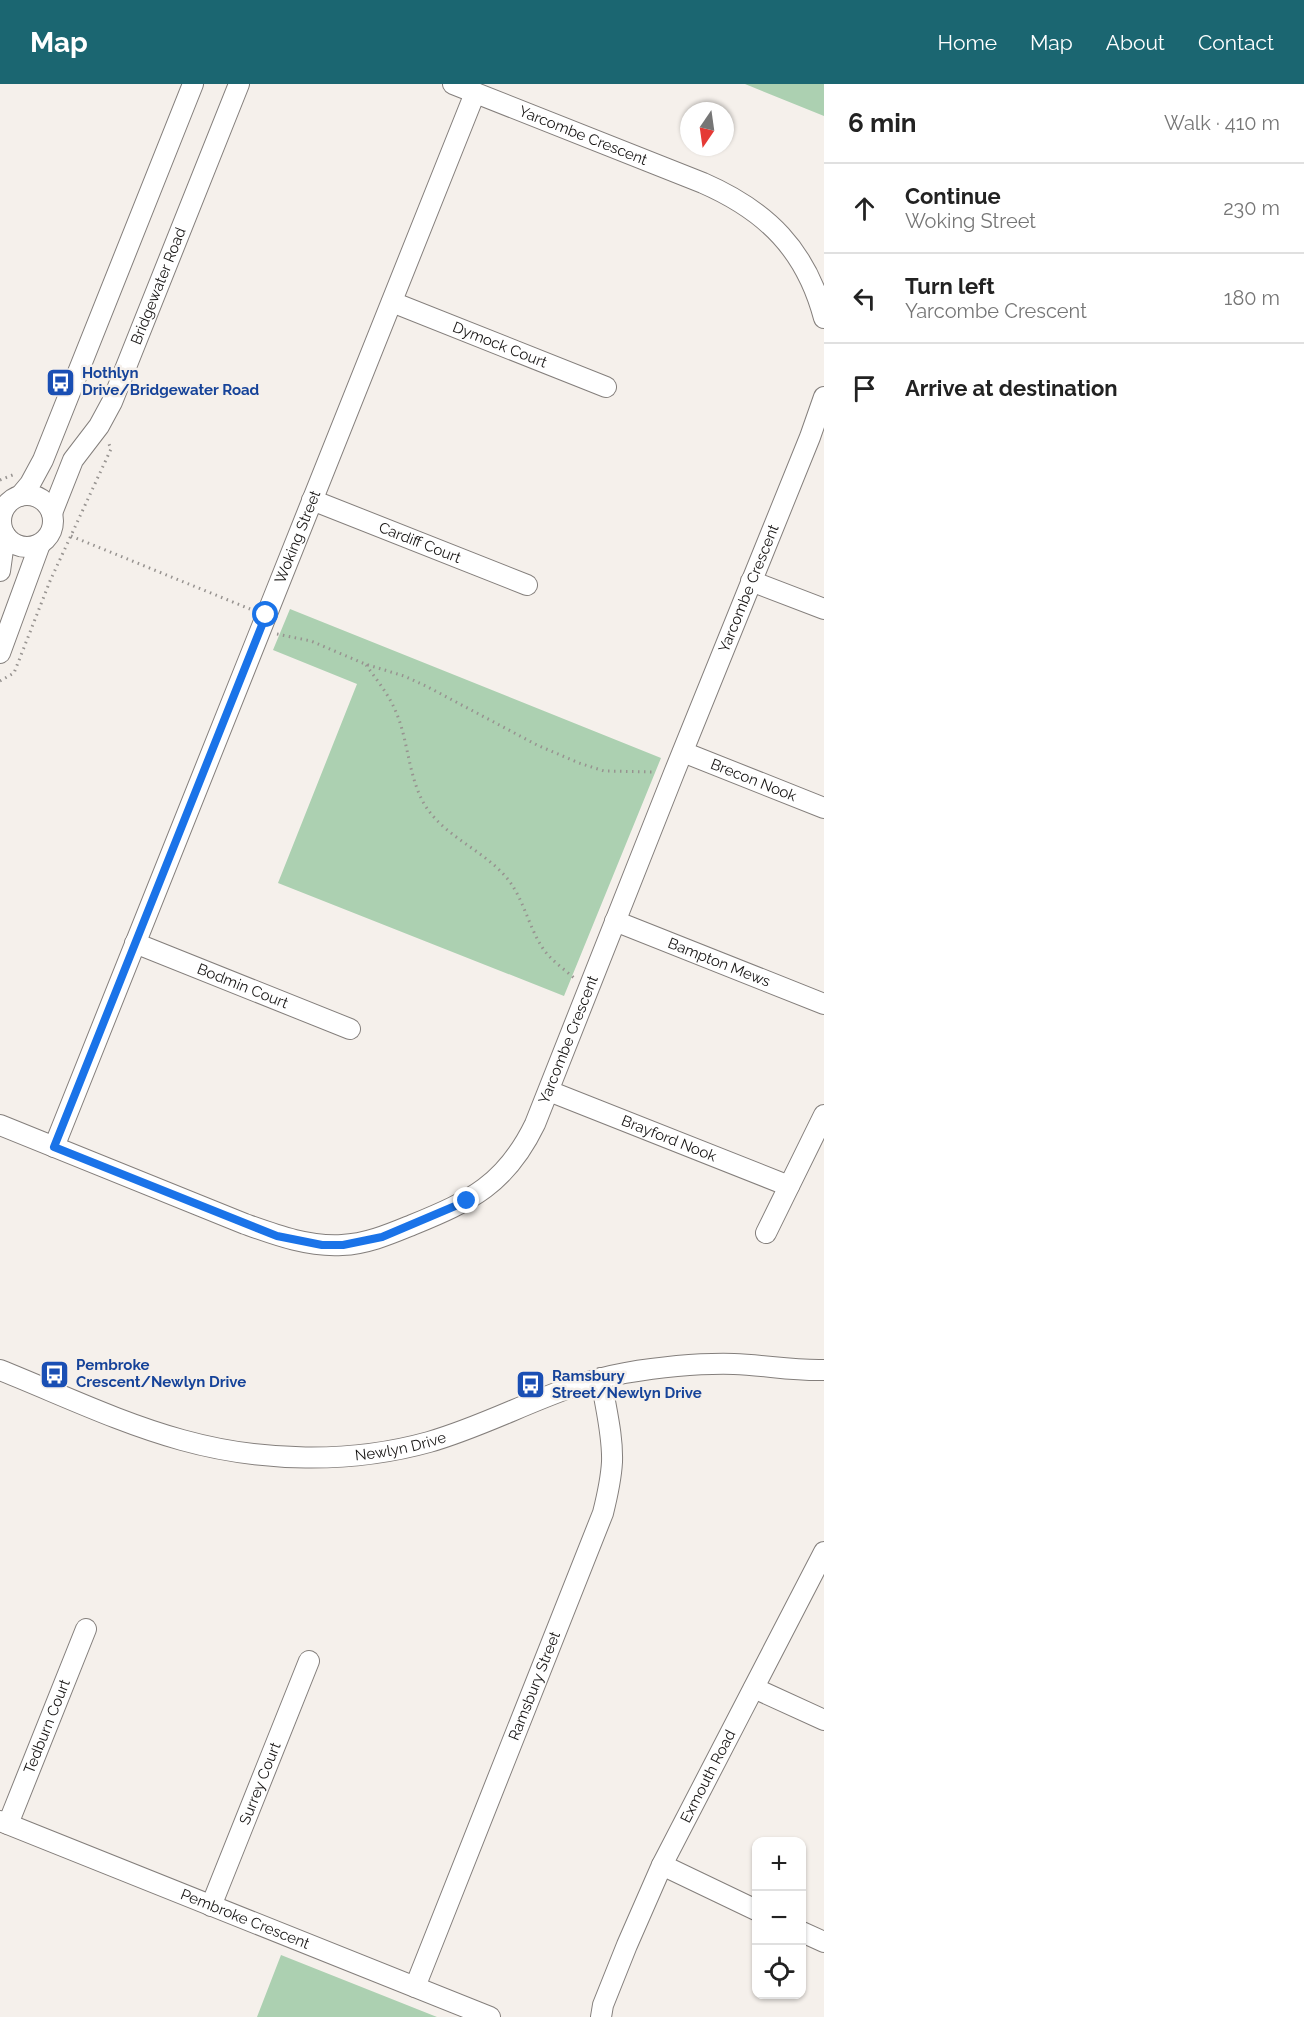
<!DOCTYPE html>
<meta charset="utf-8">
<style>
body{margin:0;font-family:Raleway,sans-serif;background:#f6f6f6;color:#222}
.controls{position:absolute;right:18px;bottom:18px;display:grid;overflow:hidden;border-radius:12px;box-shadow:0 2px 4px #0004}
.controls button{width:54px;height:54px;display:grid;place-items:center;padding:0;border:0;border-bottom:2px solid #e0e0e0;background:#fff;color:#222;font:30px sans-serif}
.compass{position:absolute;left:680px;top:18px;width:54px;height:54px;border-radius:50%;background:#fff;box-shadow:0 2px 4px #0004;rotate:193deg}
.stop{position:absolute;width:18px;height:18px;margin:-14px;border:4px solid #1a73e8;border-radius:50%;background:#fff}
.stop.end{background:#1a73e8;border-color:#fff;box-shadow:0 2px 6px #0008}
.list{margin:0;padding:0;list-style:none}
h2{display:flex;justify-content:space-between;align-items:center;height:78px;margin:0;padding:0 24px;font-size:26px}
h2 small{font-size:20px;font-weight:400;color:#767676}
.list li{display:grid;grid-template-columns:39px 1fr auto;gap:18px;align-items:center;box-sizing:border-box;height:90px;padding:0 24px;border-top:2px solid #e0e0e0}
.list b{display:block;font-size:22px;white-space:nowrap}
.list p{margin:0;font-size:20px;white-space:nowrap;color:#767676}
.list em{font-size:20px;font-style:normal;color:#767676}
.icon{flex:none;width:33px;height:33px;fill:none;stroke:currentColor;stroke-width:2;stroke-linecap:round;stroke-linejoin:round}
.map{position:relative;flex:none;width:824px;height:1933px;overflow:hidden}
header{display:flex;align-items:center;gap:36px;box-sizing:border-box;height:84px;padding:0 30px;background:#1b6671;color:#fff}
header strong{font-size:28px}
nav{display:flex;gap:33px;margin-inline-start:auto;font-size:21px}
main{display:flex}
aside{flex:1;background:#fff}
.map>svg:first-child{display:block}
.green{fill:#acd0b1}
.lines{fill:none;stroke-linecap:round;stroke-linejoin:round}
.minor-casing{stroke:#847f7c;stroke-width:22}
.path{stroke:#979390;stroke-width:3;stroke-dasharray:1.5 4.5;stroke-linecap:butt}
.minor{stroke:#fff;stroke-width:20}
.route{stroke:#1a73e8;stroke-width:8}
.labels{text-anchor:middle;stroke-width:5;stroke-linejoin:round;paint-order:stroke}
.street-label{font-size:15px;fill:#171514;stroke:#f5f0eb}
.transit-label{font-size:15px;font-weight:bold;fill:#164399;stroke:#f5f0eb;text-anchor:start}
</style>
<header>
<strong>Map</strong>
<nav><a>Home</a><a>Map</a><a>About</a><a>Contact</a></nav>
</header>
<main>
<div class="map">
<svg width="824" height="1933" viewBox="0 0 824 1933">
<rect width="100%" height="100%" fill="#f5f0eb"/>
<path class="green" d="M745 0H824V32Z
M290 525 661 674 564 912 278 799 357 600 273 566Z
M281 1871 437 1933H257Z"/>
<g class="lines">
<defs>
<g id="minor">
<path id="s1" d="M453 0 703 99C767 127 806 166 824 234"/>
<path id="s2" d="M392 218 606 303"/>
<circle cx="27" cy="437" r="26"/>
<path d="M20 412 30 400 43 376 193 0"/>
<path id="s3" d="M312 416 527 501"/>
<path id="s4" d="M52 429 73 376 99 342 112 318 239 0"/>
<path d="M0 487 5 451"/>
<path d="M751 497 824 525"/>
<path d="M0 569 40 460"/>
<path id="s5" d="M683 668 824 724"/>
<path id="s6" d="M615 837 824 920"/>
<path id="s7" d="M135 859 350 945"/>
<path id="s8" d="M549 1007 789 1102"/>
<path id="s9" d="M0 1041 245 1140C276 1151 308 1163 342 1161 367 1160 390 1150 412 1141 471 1117 506 1100 535 1040L674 689 810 353 824 313"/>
<path id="s10" d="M54 1063 475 9"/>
<path d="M766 1149 824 1031"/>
<path id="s11" d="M0 1286C60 1310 120 1339 182 1356 261 1378 350 1380 429 1358 496 1339 556 1301 625 1289 661 1283 697 1279 734 1280 764 1281 794 1287 824 1286"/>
<path d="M754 1604 824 1636"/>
<path id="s12" d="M0 1737 490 1933"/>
<path id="s13" d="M8 1740 86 1545"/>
<path d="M662 1781 756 1826"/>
<path id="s14" d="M211 1822 309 1577"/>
<path d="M802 1848 824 1858"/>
<path id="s15" d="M415 1903 603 1429C607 1413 611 1396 612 1378 613 1350 605 1322 601 1294"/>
<path id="s16" d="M601 1933 603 1921 627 1861 662 1781 824 1468"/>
</g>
</defs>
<use href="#minor" class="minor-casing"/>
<path class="path" d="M0 396 15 390
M71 452 250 525
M277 550 311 557 365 580 404 592 426 602 537 661 579 679 604 687 655 688
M366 581C377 596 389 611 396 628 408 656 408 688 422 716 440 751 481 764 506 793 524 814 528 843 544 866 552 877 564 885 574 894
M0 597 14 589 50 497 111 365 109 360"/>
<use href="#minor" class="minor"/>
</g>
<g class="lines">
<path class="route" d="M266 531 54 1063 277 1152 322 1161H343L382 1153 467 1117"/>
</g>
<defs>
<symbol id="bus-square" viewBox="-11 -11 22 22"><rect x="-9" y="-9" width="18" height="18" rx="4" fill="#1a4fb4" stroke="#f5f0eb"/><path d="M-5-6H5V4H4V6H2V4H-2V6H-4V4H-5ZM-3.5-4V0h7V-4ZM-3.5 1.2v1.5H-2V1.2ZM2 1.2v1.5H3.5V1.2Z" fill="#fff"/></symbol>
</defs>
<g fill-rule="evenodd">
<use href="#bus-square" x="44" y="282" width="33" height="33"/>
<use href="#bus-square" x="38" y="1274" width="33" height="33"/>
<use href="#bus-square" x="514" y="1284" width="33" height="33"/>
</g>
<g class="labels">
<g class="street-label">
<text dy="5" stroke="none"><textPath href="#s1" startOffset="140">Yarcombe Crescent</textPath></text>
<text dy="5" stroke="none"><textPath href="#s4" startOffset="252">Bridgewater Road</textPath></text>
<text dy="5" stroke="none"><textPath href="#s2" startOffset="116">Dymock Court</textPath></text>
<text dy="5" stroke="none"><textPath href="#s10" startOffset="657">Woking Street</textPath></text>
<text dy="5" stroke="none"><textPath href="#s3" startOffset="116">Cardiff Court</textPath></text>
<text dy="5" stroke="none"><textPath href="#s9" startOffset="1178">Yarcombe Crescent</textPath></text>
<text dy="5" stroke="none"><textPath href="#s5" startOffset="76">Brecon Nook</textPath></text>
<text dy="5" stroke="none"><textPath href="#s6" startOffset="112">Bampton Mews</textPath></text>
<text dy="5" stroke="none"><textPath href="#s7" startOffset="116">Bodmin Court</textPath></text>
<text dy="5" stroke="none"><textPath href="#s9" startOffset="692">Yarcombe Crescent</textPath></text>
<text dy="5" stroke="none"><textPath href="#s8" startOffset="129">Brayford Nook</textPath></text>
<text dy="5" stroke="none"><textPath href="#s11" startOffset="416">Newlyn Drive</textPath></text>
<text dy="5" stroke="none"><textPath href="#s15" startOffset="324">Ramsbury Street</textPath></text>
<text dy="5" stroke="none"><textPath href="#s13" startOffset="105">Tedburn Court</textPath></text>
<text dy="5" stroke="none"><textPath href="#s16" startOffset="264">Exmouth Road</textPath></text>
<text dy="5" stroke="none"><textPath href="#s14" startOffset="132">Surrey Court</textPath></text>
<text dy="5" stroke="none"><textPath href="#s12" startOffset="264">Pembroke Crescent</textPath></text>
</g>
<g class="transit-label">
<text x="82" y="294">Hothlyn<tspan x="82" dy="17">Drive/Bridgewater Road</tspan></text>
<text x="76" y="1286">Pembroke<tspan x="76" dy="17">Crescent/Newlyn Drive</tspan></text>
<text x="552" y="1297">Ramsbury<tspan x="552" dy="17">Street/Newlyn Drive</tspan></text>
</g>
</g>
</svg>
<div class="controls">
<button>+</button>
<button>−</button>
<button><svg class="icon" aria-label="locate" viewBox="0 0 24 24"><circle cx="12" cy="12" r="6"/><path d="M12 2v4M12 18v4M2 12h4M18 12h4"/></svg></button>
</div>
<svg class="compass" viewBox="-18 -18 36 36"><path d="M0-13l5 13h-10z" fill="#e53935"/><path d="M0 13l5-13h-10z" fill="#767676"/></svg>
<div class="stop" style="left:266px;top:531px"></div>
<div class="stop end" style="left:467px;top:1117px"></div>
</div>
<aside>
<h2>6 min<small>Walk · 410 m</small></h2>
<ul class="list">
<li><svg class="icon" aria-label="ahead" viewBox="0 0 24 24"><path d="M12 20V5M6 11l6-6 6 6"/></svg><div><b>Continue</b><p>Woking Street</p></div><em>230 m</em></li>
<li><svg class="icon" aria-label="left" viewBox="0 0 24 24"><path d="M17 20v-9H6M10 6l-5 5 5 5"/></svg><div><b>Turn left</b><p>Yarcombe Crescent</p></div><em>180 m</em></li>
<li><svg class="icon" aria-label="arrive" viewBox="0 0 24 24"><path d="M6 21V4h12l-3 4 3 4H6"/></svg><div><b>Arrive at destination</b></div></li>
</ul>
</aside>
</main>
